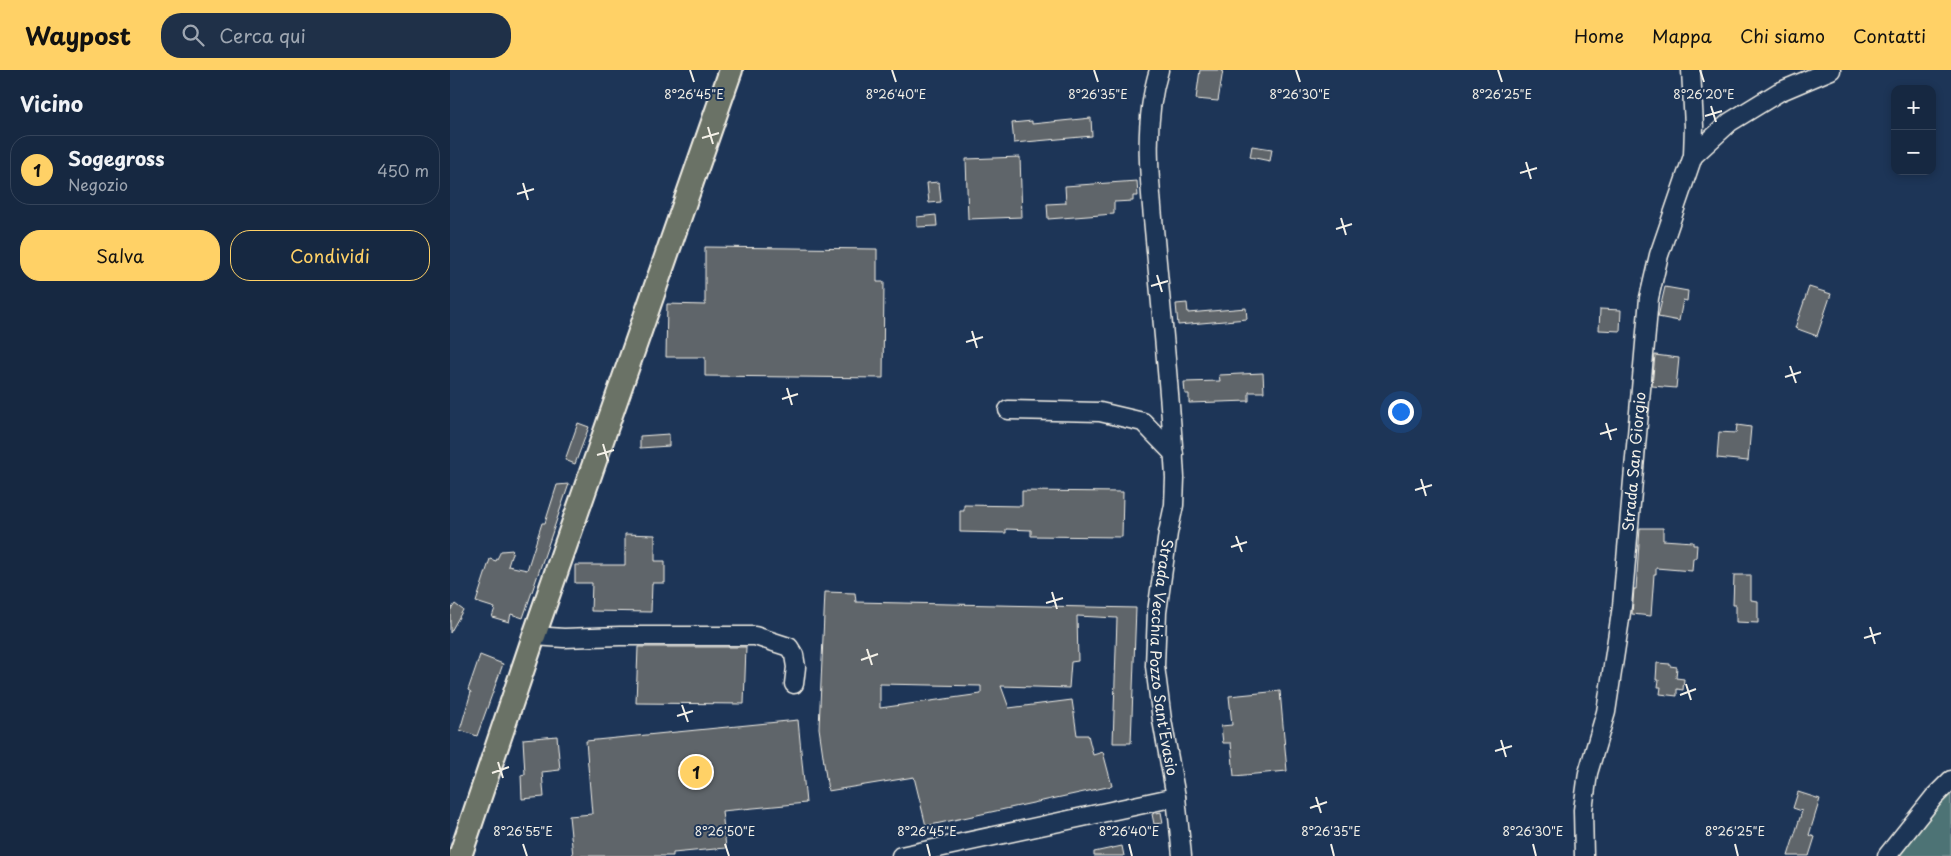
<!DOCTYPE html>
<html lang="it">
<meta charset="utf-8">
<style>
body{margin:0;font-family:"Playpen Sans",sans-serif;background:#1f3048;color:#f1f3f6}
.controls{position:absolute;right:15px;top:15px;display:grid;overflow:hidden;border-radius:10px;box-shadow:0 2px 8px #0003}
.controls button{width:45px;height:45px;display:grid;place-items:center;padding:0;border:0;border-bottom:1px solid #35445a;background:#162841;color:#f1f3f6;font:25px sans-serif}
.you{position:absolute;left:950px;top:341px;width:18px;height:18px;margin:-12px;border:4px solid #fff;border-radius:50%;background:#1a73e8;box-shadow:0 0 0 8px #1a73e833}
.badge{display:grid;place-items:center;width:32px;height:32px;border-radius:50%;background:#ffd166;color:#111;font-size:16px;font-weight:700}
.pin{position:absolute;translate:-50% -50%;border:2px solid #fff;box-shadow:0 1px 5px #0006}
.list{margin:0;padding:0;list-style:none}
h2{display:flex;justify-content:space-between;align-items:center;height:65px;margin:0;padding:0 20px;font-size:21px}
h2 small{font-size:16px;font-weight:400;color:#9ea6b1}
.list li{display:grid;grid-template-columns:32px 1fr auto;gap:15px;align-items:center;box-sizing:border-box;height:70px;margin:0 10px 10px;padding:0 10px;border:1px solid #35445a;border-radius:20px}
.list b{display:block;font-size:19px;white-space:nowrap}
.list p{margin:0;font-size:16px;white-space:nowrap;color:#9ea6b1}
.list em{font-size:16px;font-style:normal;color:#9ea6b1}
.actions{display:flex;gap:10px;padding:15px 20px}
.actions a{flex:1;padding:11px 0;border:1px solid #ffd166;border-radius:20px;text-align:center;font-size:18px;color:#ffd166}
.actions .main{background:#ffd166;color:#111}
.icon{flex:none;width:28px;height:28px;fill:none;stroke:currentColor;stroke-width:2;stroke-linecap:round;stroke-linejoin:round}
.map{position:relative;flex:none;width:1501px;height:786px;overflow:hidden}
header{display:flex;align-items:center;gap:30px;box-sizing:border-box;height:70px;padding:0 25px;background:#ffd166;color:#111}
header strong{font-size:24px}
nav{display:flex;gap:28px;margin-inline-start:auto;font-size:18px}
.search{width:350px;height:45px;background:#1f3048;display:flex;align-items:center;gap:12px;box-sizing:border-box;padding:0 18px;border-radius:20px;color:#9ea6b1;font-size:19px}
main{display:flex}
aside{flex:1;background:#162841}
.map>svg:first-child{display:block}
.green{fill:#4d7375;stroke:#a0b2ae}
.building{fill:#5f656a;stroke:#f4f1e8;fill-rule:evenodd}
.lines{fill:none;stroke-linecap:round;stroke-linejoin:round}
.minor-casing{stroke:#f4f1e8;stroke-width:21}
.major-casing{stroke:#f4f1e8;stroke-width:26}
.minor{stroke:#1d3557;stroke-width:18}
.major{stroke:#6a7266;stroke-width:22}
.ticks{fill:none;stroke:#f4f1e8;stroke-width:2}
.labels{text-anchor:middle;stroke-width:4;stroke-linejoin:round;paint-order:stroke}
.street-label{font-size:15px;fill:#f4f1e8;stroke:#1d3557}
.ticks-label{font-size:12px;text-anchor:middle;fill:#f4f1e8;stroke:#1d3557;stroke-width:4;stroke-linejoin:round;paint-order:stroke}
</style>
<header>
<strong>Waypost</strong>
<div class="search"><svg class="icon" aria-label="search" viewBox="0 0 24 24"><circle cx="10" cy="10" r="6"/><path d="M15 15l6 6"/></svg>Cerca qui</div>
<nav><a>Home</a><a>Mappa</a><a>Chi siamo</a><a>Contatti</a></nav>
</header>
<main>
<aside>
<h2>Vicino<small></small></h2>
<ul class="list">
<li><span class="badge">1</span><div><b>Sogegross</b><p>Negozio</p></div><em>450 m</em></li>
</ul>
<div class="actions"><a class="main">Salva</a><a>Condividi</a></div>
</aside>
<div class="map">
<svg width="1501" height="786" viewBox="0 0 1501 786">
<rect width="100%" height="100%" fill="#1d3557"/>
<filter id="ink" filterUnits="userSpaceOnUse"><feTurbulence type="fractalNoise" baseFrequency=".02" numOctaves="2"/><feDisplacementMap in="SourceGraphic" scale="10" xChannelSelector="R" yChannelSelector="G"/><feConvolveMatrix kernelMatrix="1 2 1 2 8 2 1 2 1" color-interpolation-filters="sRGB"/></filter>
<g filter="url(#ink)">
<path class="green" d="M1501 718V786H1444Z"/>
<path class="building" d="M750 0H773L768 31 746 29Z
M641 48 642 66 564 73 562 53 582 51V54Z
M802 76 822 79 820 91 800 87Z
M570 87 572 147 518 149 516 89Z
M687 111 688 126H683V131L664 132V144L598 149 597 134 616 133 615 116Z
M489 112 491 132 479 133 477 113Z
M486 145 487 156 467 157V147Z
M255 177 427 179V212H434L433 308 255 306V287H216L217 234 255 235Z
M1215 217 1238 221 1237 231 1233 230 1229 251 1208 247Z
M1359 217 1381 224 1367 266 1345 258Z
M737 233 738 243 796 238 797 249 728 255 726 234Z
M1150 239 1171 240 1170 261 1149 260Z
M1205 285 1229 288 1226 318 1202 316Z
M813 303 814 322H799V331L739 333V324H735L734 312 770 311 769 305Z
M128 353 139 357 125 394 115 390Z
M1287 355 1301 357 1298 391 1267 388 1269 362 1286 363Z
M219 364V376L190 378V366Z
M119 414 73 548 61 544 59 552 42 547 45 538 26 532 40 489 46 491 51 481 63 480 58 496 77 500 92 453H95L107 415Z
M572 421 673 422 672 467 581 466V460L556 459V463L510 462V441H514V435L572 436Z
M1190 458H1213V470L1243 472V475H1247L1246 488H1243L1242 501 1206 498V504H1204L1201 546 1182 544 1184 519H1186Z
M175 464 205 465V491H215V513H202L201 542 141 541 142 513H125V495H175Z
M1284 505H1301V530L1308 531V553L1286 552V535H1283Z
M375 522 405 523 406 532 686 538 681 673H663L667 548 627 546 628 591 621 592 619 618 551 616 559 638 622 630 627 665H638L643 685 653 682 662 716 476 756 464 707 378 721 369 658ZM430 614 531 616V624L430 638Z
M5 534 13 540 0 563V541Z
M188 577H296L294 634 186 633Z
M30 585 53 594 27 666 10 660 21 622 18 620Z
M1207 593 1220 594V596L1227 597 1226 608 1234 609 1233 620 1227 619V626L1210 624 1211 617H1208L1209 610H1206Z
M830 621 837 701 784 706 781 673H773L771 656 782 655 779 626Z
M348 650 356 733 272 741 276 778 223 783V786H123L119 746 142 744 136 671Z
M107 666 110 700 92 702 94 727 72 729 71 705 75 704 73 669Z
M1348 722 1370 729 1359 765 1365 767 1359 786H1338L1352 741 1343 738Z
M711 742 713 753 704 754 702 744Z
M672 776 674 786H644V782Z"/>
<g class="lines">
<defs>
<g id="minor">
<path id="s1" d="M709 0C691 58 701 121 706 181 713 257 721 333 725 408L724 435 718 463 707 542 705 596 712 650 726 727 732 786"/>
<path d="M1243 86 1280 52 1329 22 1381 0"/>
<path d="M558 340 650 342 693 352 724 384"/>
<path d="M84 566 114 568 170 566H305L339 577 344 585 346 597 344 614"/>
<path d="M451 786 726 727"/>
<path id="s2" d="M1134 786 1133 740 1138 703 1156 642 1172 536 1199 228 1209 185 1243 86 1244 56 1241 0"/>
<path d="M1437 786 1484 727 1501 710"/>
</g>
<path id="major" d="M10 786 84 566 281 0"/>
</defs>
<use href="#minor" class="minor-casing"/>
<use href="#major" class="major-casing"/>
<use href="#minor" class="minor"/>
<use href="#major" class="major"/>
</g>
</g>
<path class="ticks" d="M240 0 244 12M442 0 446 12M644 0 648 12M846 0 850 12M1048 0 1052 12M1250 0 1254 12M1261 36 1266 52M1255 46 1272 41M258 57 263 74M252 68 269 63M1076 92 1081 109M1070 103 1087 98M73 113 78 130M67 124 84 119M891 148 896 165M886 159 902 154M707 205 712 222M701 216 718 211M522 261 527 278M516 272 533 267M1340 296 1346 313M1335 307 1351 302M337 318 342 335M332 329 348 324M1156 353 1161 370M1150 364 1167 359M153 374 158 391M147 385 164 380M971 409 976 426M965 420 982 415M786 466 792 482M781 477 797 472M602 522 607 539M596 533 613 528M1420 557 1425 574M1414 568 1431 563M417 579 422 595M411 590 428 584M1236 614 1241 630M1230 625 1246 619M232 635 238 652M227 646 243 641M1051 670 1056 687M1045 681 1062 676M48 692 53 708M42 703 59 697M866 727 871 743M860 738 877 732M73 774 77 786M275 774 279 786M477 774 480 786M679 774 682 786M881 774 884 786M1083 774 1086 786M1285 774 1288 786"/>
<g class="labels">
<g class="street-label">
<text dy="5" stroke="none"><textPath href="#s2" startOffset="399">Strada San Giorgio</textPath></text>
<text dy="5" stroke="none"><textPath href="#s1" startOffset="591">Strada Vecchia Pozzo Sant'Evasio</textPath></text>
</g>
</g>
<g class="ticks-label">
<text x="244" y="29">8°26'45"E</text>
<text x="446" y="29">8°26'40"E</text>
<text x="648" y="29">8°26'35"E</text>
<text x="850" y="29">8°26'30"E</text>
<text x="1052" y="29">8°26'25"E</text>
<text x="1254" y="29">8°26'20"E</text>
<text x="73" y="766">8°26'55"E</text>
<text x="275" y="766">8°26'50"E</text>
<text x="477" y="766">8°26'45"E</text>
<text x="679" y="766">8°26'40"E</text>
<text x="881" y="766">8°26'35"E</text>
<text x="1083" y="766">8°26'30"E</text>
<text x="1285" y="766">8°26'25"E</text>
</g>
</svg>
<div class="controls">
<button>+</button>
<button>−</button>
</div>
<div class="you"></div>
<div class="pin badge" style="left:246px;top:702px">1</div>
</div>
</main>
